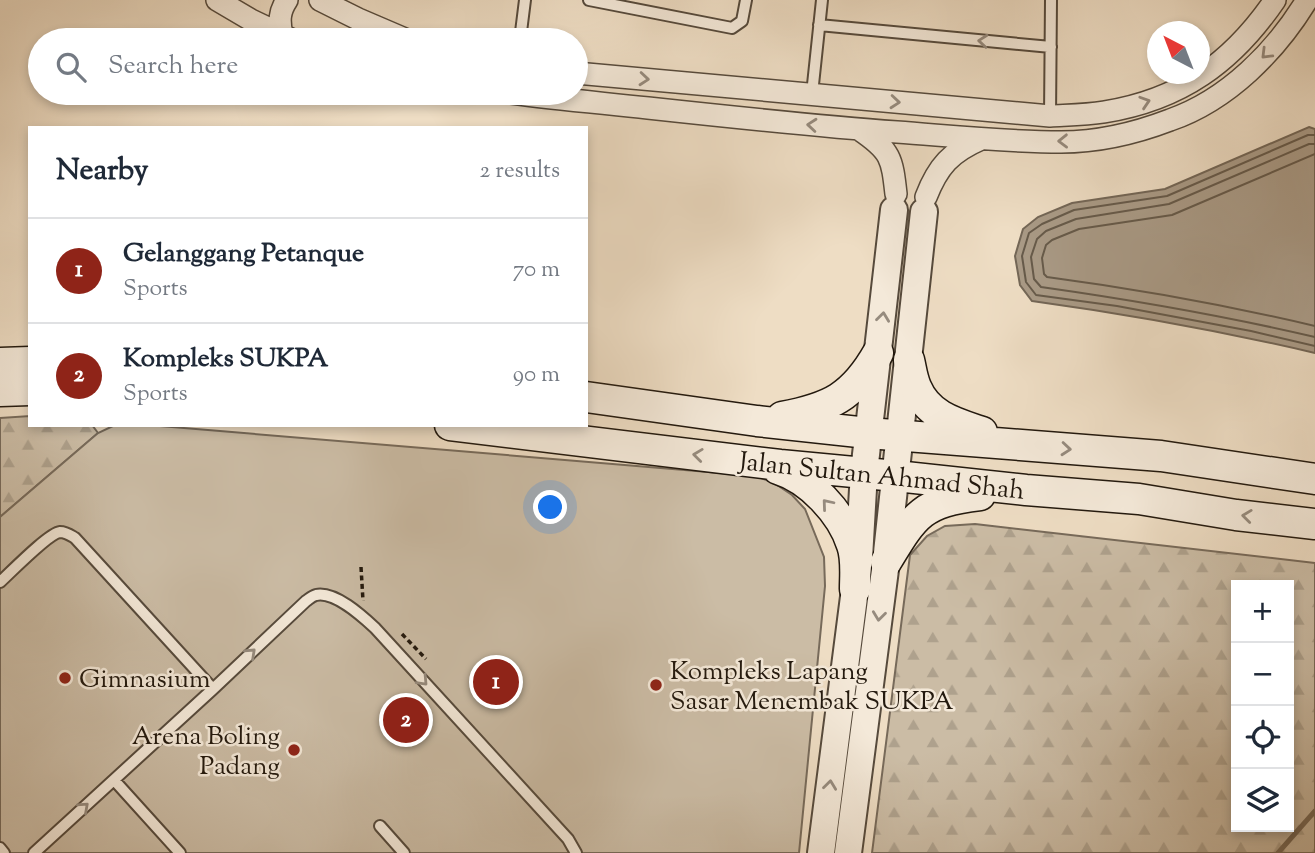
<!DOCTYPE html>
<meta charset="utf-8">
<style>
body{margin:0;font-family:"Sorts Mill Goudy",serif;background:#f2f2f3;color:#1f2937}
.controls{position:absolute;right:21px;bottom:21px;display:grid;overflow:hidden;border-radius:0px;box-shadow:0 4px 10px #0003}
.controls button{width:63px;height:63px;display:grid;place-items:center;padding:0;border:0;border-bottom:2px solid #e0e1e3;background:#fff;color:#1f2937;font:35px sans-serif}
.compass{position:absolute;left:1147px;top:21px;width:63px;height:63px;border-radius:50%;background:#fff;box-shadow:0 4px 10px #0003;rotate:318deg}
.you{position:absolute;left:551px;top:508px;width:24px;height:24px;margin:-18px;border:5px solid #fff;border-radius:50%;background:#1a73e8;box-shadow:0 0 0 10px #1a73e833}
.badge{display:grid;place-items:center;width:46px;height:46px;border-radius:50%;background:#8f2418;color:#fff;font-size:23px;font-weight:700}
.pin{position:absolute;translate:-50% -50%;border:4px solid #fff;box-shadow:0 2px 7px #0006}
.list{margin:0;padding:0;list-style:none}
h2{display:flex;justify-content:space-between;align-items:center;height:91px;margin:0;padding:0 28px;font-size:30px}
h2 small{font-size:23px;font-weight:400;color:#747a83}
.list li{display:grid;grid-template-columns:46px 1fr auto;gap:21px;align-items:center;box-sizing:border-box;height:105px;padding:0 28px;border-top:2px solid #e0e1e3}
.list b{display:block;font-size:26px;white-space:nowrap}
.list p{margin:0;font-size:23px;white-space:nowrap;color:#747a83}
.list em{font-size:23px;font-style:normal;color:#747a83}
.icon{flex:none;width:38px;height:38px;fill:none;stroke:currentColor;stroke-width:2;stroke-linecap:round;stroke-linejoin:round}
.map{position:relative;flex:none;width:1315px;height:853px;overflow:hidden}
.search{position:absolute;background:#fff;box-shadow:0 4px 10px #0003;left:28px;top:28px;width:560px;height:77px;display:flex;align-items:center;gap:18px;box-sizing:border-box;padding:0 24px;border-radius:38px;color:#747a83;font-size:26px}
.panel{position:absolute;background:#fff;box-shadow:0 4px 10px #0003;left:28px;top:126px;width:560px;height:301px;border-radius:0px}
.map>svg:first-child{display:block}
.forest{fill:url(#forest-firs);stroke:#776a5a;stroke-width:2;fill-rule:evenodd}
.pitch{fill:#cbbca5;stroke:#776a5a;stroke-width:2}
.water{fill:#a99a86;stroke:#736656;stroke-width:2}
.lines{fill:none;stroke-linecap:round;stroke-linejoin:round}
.shore{stroke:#665a4a;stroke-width:2}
.stream{stroke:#736656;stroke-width:5}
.service-casing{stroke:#564a3c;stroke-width:14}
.minor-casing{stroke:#564a3c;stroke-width:24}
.tertiary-casing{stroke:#564a3c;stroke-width:30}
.secondary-casing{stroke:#23190e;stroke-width:33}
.path{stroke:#23190e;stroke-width:3.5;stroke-dasharray:5 3.5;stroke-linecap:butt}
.service{stroke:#f4e9d9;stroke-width:10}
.minor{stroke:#f4e9d9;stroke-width:21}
.tertiary{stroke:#f4e9d9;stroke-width:26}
.secondary{stroke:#f4e9d9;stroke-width:30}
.oneway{stroke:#968b7e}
.poi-dot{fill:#8f2418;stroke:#f4e9d9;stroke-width:2.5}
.labels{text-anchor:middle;stroke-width:5;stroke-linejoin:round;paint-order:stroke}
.street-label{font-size:26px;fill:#23190e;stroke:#f4e9d9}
.poi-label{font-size:26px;fill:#23190e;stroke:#f4e9d9;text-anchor:start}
</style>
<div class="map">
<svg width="1315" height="853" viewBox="0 0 1315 853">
<defs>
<pattern id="forest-firs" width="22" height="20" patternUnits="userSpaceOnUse" patternTransform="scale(1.75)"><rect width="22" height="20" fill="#cbbca5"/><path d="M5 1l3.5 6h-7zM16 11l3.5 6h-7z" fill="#aea18d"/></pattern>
</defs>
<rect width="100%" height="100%" fill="#eeddc4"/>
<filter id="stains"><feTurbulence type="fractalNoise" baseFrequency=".00286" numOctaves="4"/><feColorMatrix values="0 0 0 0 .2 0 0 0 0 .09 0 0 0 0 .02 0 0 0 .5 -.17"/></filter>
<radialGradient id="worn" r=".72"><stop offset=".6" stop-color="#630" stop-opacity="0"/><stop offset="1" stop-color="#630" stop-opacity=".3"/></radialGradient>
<path class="forest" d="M30 416V425H92L98 433 0 517V418Z
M975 524 1315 563V853H872L910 555 927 536 945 526ZM1236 585H1289V827H1236Z"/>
<path class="pitch" d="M115 425H148L756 476 774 483 792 495 805 509 824 557 825 586 799 853H0V517L98 433Z"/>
<path class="water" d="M1309 127 1315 129V353C1221 331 1127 314 1032 301L1020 285 1015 256 1023 229 1038 217 1072 203 1165 189Z"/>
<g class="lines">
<path class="shore" d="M1315 135H1308L1167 196 1074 210 1042 224 1029 233 1022 256 1026 282 1036 295 1117 306 1251 331 1315 346
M1315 144H1309L1169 204 1076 219 1046 231 1037 239 1031 257 1034 279 1041 287C1133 300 1225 316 1315 337
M1315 154 1172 215 1079 229 1052 240 1046 245 1042 258 1044 274 1047 277C1137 289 1226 305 1315 326"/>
<path class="stream" d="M1278 853 1315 811"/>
<defs>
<path id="service" d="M589 0 732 28 742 21 746 0
M819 25 1051 47
M520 40 525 0
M812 94 822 0
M1050 116 1051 0
M0 582C11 572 49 533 60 532 66 532 70 535 75 538L213 689
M114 780 180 853
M380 826 404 853
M0 848 4 853
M34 853 213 689 306 601C309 599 312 596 316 595 335 591 362 616 375 628L568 839 576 853"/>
<path id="minor" d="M217 0 251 20 293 40
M320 0 358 19 407 40
M282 35C279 21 279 12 287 0
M576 73 1050 116C1068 115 1086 115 1104 112 1180 100 1232 63 1275 0
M511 93C556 99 602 103 648 108 731 117 814 126 897 132 951 136 1006 142 1061 142 1098 142 1136 133 1170 120 1228 100 1276 51 1307 0
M860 130C891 151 892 158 896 194
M926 197C938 166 951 152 981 139"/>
<path id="tertiary" d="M821 853 859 558 864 472 894 210
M848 853 886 562 924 212"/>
<path id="secondary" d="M909 360C911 368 912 378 916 387 928 416 955 423 982 432
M0 363 30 362
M0 391 30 390
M586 397 757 421 868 433 1161 456 1315 479
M782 417C830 408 853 397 878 353
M450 425 780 465 896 476 1026 490 1139 499 1236 515 1315 524
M778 469C810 479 842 513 852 545 857 559 855 575 855 589
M886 562C915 514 922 502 980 495"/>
</defs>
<use href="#service" class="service-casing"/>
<use href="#minor" class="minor-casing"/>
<use href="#tertiary" class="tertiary-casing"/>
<use href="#secondary" class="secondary-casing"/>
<path class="path" d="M361 567 363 601
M402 634 426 659"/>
<use href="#service" class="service"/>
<use href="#minor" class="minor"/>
<use href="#tertiary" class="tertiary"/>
<use href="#secondary" class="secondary"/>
</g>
<defs><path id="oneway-chevron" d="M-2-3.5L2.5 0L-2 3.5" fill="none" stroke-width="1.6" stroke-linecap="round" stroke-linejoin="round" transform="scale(1.75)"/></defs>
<g class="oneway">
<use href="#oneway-chevron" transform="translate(983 41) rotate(-175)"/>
<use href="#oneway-chevron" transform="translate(1266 54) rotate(135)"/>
<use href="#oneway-chevron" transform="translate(644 79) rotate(5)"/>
<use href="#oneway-chevron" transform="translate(895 102) rotate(5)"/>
<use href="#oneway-chevron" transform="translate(1145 102) rotate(-18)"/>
<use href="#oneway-chevron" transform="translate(812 125) rotate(-175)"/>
<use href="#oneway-chevron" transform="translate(1063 141) rotate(179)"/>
<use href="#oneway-chevron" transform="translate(883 317) rotate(-83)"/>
<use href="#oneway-chevron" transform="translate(1066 449) rotate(5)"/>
<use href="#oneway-chevron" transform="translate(698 455) rotate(-173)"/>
<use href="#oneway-chevron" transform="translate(827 504) rotate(-130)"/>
<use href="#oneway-chevron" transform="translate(1247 516) rotate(-173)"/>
<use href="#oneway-chevron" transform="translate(879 616) rotate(97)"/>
<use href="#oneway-chevron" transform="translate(251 653) rotate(-43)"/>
<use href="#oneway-chevron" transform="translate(423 681) rotate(47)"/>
<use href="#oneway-chevron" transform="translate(830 785) rotate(-83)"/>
<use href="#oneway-chevron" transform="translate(84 807) rotate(-42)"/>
</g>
<g class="poi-dot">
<circle cx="65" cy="678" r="7"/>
<circle cx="656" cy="685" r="7"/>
<circle cx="294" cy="750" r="7"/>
</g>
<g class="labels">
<g class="street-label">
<text transform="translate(882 475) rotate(6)" y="9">Jalan Sultan Ahmad Shah</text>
</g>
<g class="poi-label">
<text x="670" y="679">Kompleks Lapang<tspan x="670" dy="30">Sasar Menembak SUKPA</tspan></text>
<text x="79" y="687">Gimnasium</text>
<text x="280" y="744" text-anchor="end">Arena Boling<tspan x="280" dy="30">Padang</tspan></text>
</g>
</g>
<rect width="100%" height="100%" filter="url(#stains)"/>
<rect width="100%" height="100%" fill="url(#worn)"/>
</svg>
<div class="controls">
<button>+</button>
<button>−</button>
<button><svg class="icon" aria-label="locate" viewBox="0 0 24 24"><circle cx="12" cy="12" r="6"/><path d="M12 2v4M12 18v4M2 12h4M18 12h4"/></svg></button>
<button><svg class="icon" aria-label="layers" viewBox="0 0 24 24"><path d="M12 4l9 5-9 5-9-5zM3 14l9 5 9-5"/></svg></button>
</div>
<svg class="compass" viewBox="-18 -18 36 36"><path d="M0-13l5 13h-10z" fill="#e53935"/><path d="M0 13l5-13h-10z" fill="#747a83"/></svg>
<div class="you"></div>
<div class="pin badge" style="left:496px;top:682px">1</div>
<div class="pin badge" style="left:406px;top:720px">2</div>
<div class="search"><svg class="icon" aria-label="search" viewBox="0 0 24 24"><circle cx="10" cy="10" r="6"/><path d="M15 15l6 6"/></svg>Search here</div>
<section class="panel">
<h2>Nearby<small>2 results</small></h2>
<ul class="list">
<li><span class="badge">1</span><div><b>Gelanggang Petanque</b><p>Sports</p></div><em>70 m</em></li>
<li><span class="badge">2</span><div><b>Kompleks SUKPA</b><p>Sports</p></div><em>90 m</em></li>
</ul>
</section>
</div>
